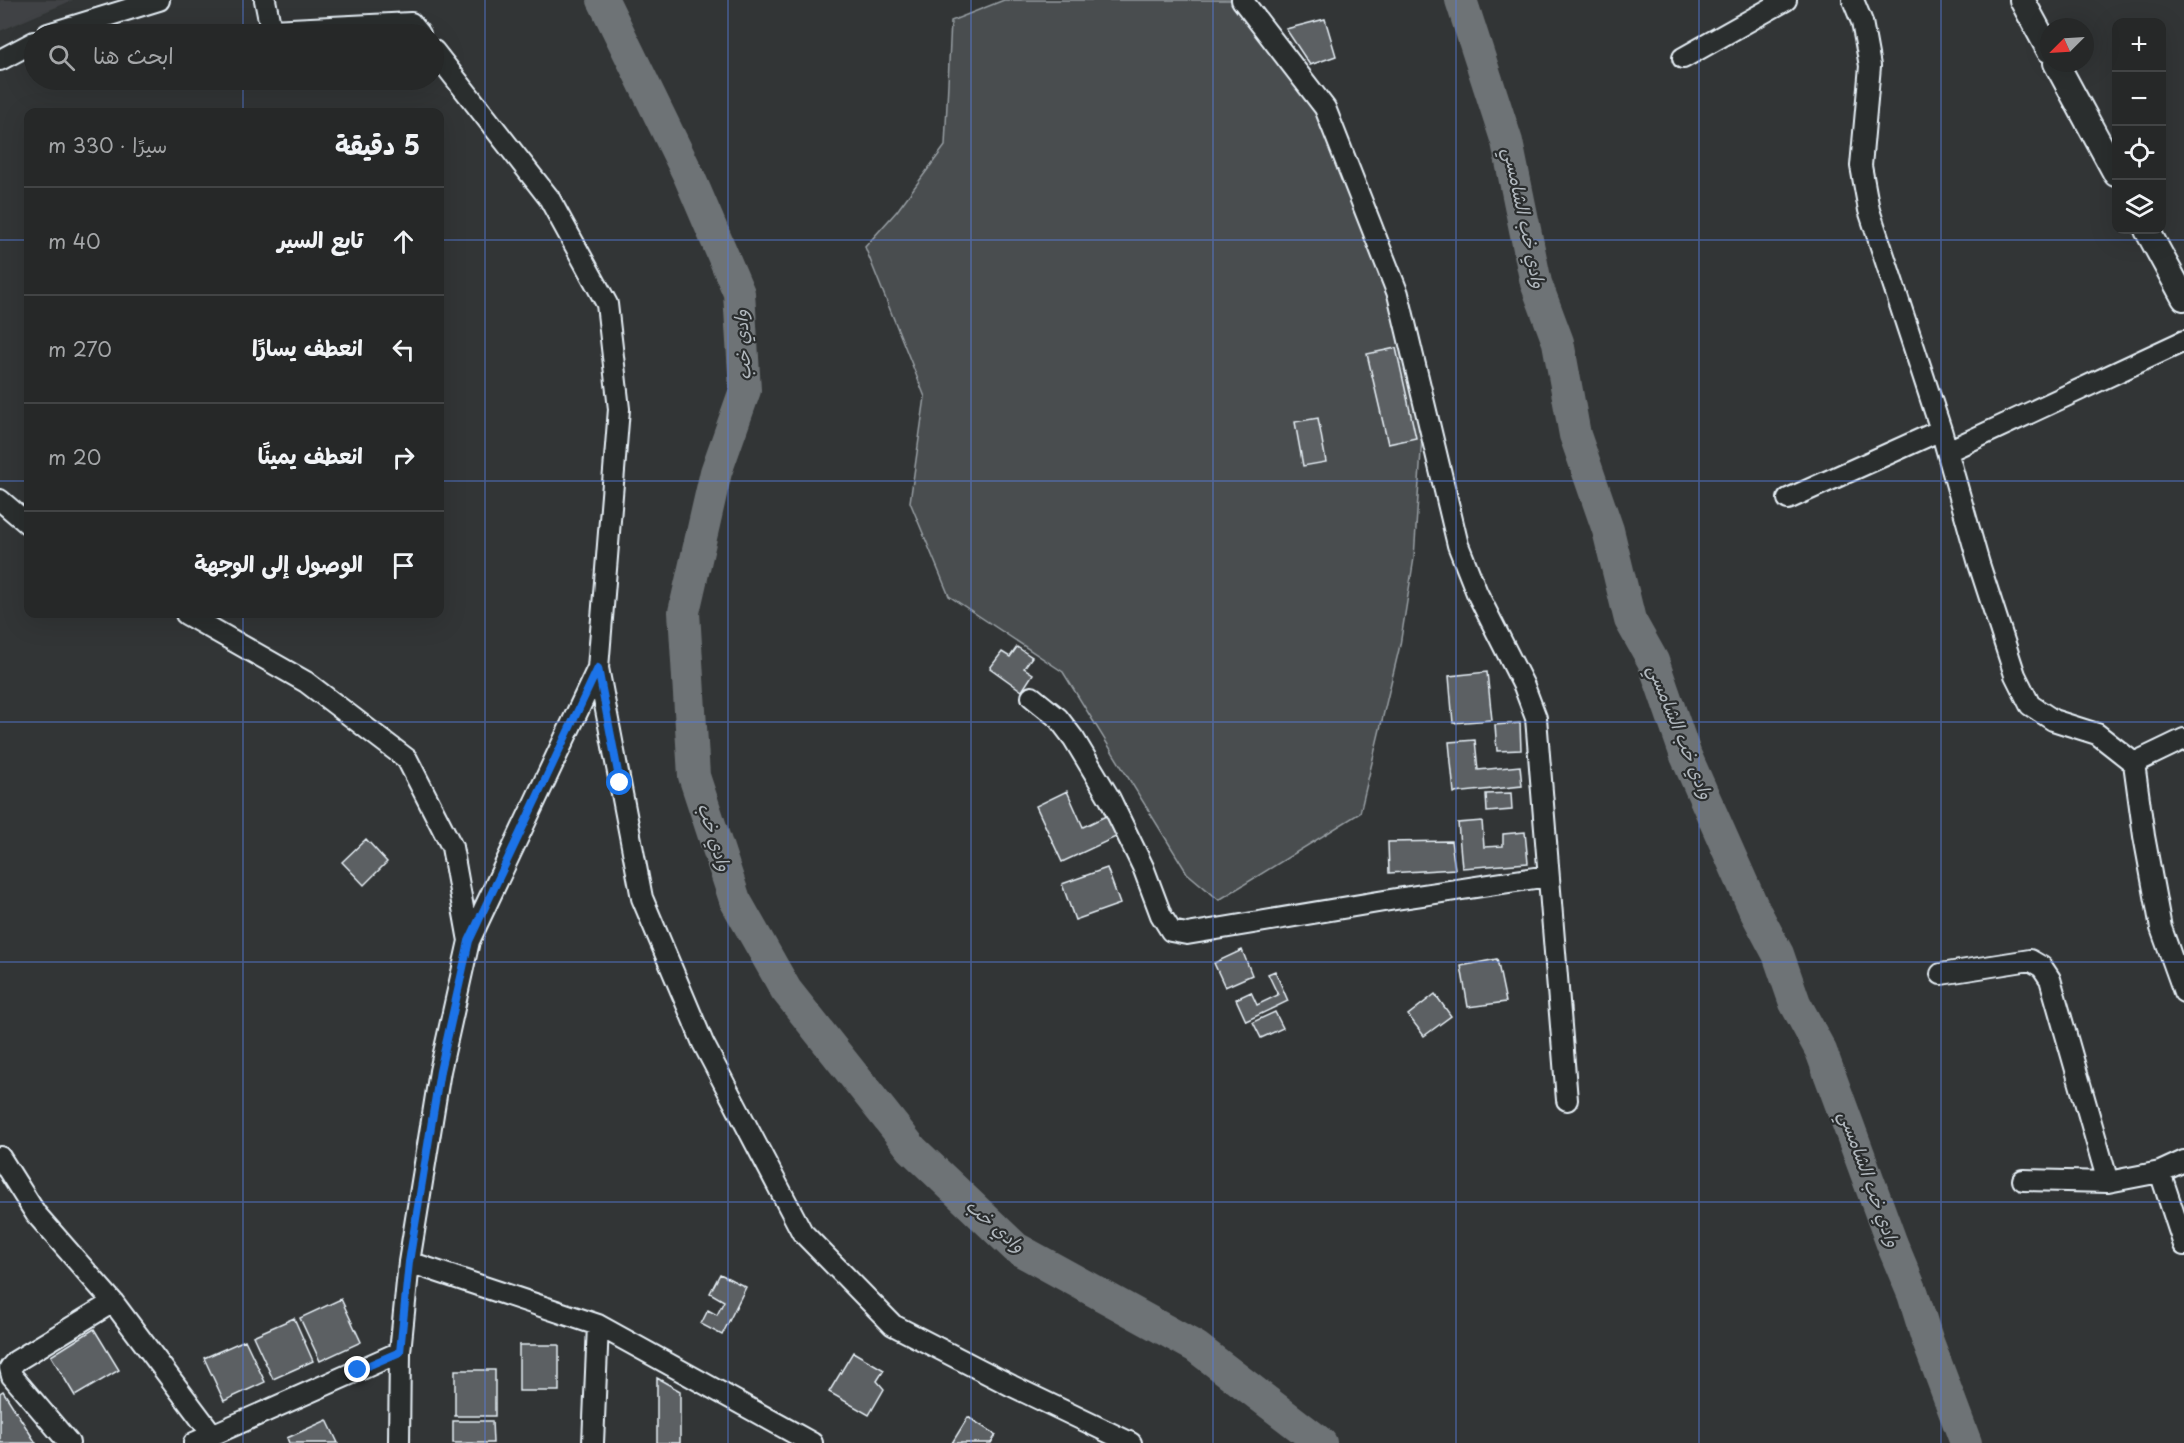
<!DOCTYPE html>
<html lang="ar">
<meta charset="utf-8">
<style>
body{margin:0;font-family:"Playpen Sans","Playpen Sans Arabic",sans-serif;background:#323434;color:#f1f3f6;direction:rtl}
.controls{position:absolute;right:18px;top:18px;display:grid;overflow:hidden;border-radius:12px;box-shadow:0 6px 24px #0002}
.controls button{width:54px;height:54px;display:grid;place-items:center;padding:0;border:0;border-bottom:2px solid #424445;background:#262828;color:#f1f3f6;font:30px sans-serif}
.compass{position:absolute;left:2040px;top:18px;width:54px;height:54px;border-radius:50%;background:#262828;box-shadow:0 6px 24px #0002;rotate:246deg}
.stop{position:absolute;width:18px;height:18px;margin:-14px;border:4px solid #1a73e8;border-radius:50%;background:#fff}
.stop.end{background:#1a73e8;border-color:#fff;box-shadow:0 2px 6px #0008}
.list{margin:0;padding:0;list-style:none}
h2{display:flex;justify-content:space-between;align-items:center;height:78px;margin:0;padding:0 24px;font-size:26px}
h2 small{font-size:20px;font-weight:400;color:#a4a6a8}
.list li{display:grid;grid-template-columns:39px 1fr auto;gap:18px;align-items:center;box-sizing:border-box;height:108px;padding:0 24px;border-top:2px solid #424445}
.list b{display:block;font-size:22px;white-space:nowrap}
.list em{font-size:20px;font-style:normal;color:#a4a6a8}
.icon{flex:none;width:33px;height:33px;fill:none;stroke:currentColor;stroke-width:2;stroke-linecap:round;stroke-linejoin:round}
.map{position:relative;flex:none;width:2184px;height:1443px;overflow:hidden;direction:ltr}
.search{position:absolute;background:#262828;box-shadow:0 6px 24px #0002;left:24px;top:24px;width:420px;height:66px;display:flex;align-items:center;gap:15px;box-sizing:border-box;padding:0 21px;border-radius:33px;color:#a4a6a8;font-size:22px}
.panel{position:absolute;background:#262828;box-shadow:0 6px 24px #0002;left:24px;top:108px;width:420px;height:510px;border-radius:12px;direction:rtl}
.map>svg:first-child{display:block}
.built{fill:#3f4244}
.green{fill:#494d4f;stroke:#989fa4;stroke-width:1.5}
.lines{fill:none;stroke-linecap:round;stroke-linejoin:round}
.river{stroke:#6e7376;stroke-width:32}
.building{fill:#5c6063;stroke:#e8f1f8;stroke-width:1.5}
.minor-casing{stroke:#e8f1f8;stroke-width:24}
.major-casing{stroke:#e8f1f8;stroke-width:28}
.minor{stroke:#2a2d2e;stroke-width:20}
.major{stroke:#2a2d2e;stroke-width:24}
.route{stroke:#1a73e8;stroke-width:8}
.grid{fill:none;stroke:#5a7fe2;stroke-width:1.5;stroke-opacity:0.55}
.labels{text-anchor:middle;stroke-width:4.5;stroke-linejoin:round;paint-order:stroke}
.water-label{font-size:18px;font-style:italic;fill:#b1b8be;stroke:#2a2d2e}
</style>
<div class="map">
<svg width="2184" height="1443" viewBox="0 0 2184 1443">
<rect width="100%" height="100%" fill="#323536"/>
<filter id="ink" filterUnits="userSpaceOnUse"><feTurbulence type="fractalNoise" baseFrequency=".0167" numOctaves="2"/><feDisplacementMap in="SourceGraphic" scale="12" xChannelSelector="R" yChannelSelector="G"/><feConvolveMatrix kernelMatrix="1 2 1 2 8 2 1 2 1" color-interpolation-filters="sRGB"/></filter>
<g filter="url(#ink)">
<path class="built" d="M0 0H73L0 31Z"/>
<path class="green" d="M1004 0H1250L1333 111 1405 297 1422 436 1414 558 1400 645 1360 813 1219 900 1187 873 1063 672 949 596 910 502 925 397 865 247 897 211 945 146 951 21Z"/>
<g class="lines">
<path class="river" d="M603 0 689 176 739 293 745 390 716 472 684 612 694 776 735 900 786 990 912 1149 1016 1248 1196 1347 1321 1443
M1461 0 1507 142 1536 283 1558 342 1575 435 1608 530 1630 620 1653 661 1686 756 1754 909 1778 954 1795 1003 1821 1051 1892 1244 1913 1294 1927 1339 1966 1443"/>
</g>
<path class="building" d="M1325 19 1336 56 1310 65 1286 29Z
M1396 348 1416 438 1388 444 1367 354Z
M1318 418 1326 462 1303 466 1295 422Z
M1017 647 1032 657 1024 668 1033 674 1022 691 990 668 1002 652 1010 657Z
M1487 672 1492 720 1453 723 1449 676Z
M1520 723 1521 750 1497 751 1495 725Z
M1475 740 1478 770 1520 766 1522 786 1454 793 1449 742Z
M1067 791 1083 827 1108 815 1118 836 1062 862 1036 806Z
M1511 793 1512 810 1487 812 1486 794Z
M1482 821 1484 847 1503 846V834L1525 832 1528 863 1462 868 1458 823Z
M366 839 387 862 364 885 342 862Z
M1451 841 1455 869 1389 873 1388 842Z
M1107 868 1120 904 1075 920 1062 884Z
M1242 950 1252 975 1225 987 1214 963Z
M1497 959 1506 1002 1468 1007 1461 966Z
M1275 971 1288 1001 1246 1021 1236 999 1251 992 1257 1005 1278 995 1268 974Z
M1435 994 1451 1016 1424 1036 1408 1015Z
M1275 1012 1283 1028 1261 1038 1253 1022Z
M720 1274 746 1287 722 1335 701 1324 708 1310 717 1315 724 1301 710 1293Z
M341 1299 361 1342 320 1361 300 1318Z
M294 1318 313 1361 273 1379 253 1336Z
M94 1329 119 1370 75 1396 51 1356Z
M245 1340 265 1382 224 1401 204 1358Z
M519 1345H559V1391H519Z
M853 1352 884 1370 877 1381 884 1389 869 1415 829 1392Z
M455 1370H495V1416H455Z
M657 1378 680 1391V1443H657Z
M3 1391 36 1443H0V1393Z
M968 1417 996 1435 991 1443H952Z
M327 1420 338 1443H289L287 1438Z
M453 1421H492L493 1443H453Z"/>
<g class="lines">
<defs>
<path id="minor" d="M265 0 271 30 411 23 420 34
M1242 0 1325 108 1398 294 1458 545 1477 593 1524 686 1536 718 1567 1100
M1853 0 1862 22 1870 66 1861 166 1869 210 1941 430 1979 564 2015 675 2030 705 2053 720 2097 734 2134 763 2144 836 2161 928 2184 992
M48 34 159 0
M434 51 549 198 607 304 619 409 598 668 642 898 703 1043 802 1232 893 1325 1012 1386 1131 1443
M1683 58 1786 0
M0 60 34 42
M1948 451 2184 341
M1788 499 1941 430
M0 500 28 524
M186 614 306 682 407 759 452 847 469 941 440 1071 409 1262 400 1352 399 1443
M1032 697 1058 718 1074 739 1110 799 1143 867 1161 915 1171 931 1187 934 1396 899 1548 876
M2134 763 2184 739
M469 941 598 668
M1941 974 2030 960 2042 967 2050 979 2108 1182
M0 1157 36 1214 113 1302 212 1434
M2160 1172 2184 1245
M2023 1180 2108 1182 2160 1172 2184 1161
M409 1262 598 1325 812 1443
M69 1443 12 1376 10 1368 16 1361 113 1302
M194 1443 400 1352
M593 1443 598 1325"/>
<path id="major" d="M2022 0 2049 50
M2056 63 2116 174
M2147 230 2184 298"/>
</defs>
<use href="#minor" class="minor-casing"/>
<use href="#major" class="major-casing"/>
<use href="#minor" class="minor"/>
<use href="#major" class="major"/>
</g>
</g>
<g class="lines" filter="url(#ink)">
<path class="route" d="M358 1370 400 1352 409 1262 440 1071 469 941 598 668 620 783"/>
</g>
<path class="grid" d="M243 0V34M485 0V1443M728 0V1443M971 0V1443M1213 0V1443M1456 0V1443M1699 0V1443M1941 0V1443M243 80V112M0 240H28M440 240H2184M0 481H28M440 481H2184M243 614V1443M0 722H2184M0 962H2184M0 1202H2184"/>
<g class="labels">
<g class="water-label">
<text transform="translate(1524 218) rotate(78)" y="6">وادي خب الشامسي</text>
<text transform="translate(743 345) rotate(-93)" y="6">وادي خب</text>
<text transform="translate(1680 732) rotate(68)" y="6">وادي خب الشامسي</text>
<text transform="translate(714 837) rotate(72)" y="6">وادي خب</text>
<text transform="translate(1869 1179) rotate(70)" y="6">وادي خب الشامسي</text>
<text transform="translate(995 1226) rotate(41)" y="6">وادي خب</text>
</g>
</g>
</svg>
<div class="controls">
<button>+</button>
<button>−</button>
<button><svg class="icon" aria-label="locate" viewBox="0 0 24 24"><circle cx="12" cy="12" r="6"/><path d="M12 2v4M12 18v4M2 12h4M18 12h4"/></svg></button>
<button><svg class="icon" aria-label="layers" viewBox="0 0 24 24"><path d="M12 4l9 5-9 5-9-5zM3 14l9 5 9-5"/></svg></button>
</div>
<svg class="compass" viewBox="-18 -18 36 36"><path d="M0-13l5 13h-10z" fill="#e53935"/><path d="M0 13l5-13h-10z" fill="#a4a6a8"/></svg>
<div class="stop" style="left:620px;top:783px"></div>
<div class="stop end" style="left:358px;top:1370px"></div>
<div class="search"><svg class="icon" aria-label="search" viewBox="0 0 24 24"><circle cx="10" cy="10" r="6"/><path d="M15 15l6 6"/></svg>ابحث هنا</div>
<section class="panel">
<h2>5 دقيقة<small>سيرًا · 330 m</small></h2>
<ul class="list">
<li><svg class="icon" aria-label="ahead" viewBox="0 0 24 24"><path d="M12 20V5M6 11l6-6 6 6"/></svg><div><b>تابع السير</b></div><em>40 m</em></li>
<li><svg class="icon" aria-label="left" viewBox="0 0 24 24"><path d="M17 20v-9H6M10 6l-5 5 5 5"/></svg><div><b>انعطف يسارًا</b></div><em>270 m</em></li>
<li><svg class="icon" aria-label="right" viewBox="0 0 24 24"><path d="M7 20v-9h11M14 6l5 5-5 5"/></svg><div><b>انعطف يمينًا</b></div><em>20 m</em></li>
<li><svg class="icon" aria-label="arrive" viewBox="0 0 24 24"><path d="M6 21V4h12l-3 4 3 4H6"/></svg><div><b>الوصول إلى الوجهة</b></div></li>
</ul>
</section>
</div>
